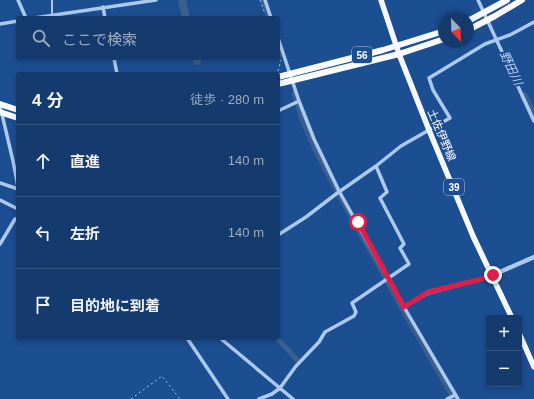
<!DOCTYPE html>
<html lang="ja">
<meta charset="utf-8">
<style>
body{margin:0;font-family:Helvetica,"Noto Sans JP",sans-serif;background:#1e4173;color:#f1f3f6}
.controls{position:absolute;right:12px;bottom:12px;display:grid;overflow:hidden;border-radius:4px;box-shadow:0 2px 6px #0003}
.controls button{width:36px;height:36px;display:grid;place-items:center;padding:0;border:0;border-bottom:1px solid #345481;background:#153a6e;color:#f1f3f6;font:20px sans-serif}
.compass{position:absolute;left:438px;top:12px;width:36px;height:36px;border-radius:50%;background:#153a6e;box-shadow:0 2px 6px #0003;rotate:157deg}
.stop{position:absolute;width:12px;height:12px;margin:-9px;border:3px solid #e11d48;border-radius:50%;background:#fff}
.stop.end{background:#e11d48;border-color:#fff;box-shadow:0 1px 4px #0008}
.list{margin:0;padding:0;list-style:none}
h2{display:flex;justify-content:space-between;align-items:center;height:52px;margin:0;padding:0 16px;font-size:17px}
h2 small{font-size:13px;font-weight:400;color:#9dadc2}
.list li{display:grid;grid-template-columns:26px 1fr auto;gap:12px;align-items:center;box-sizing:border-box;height:72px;padding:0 16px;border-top:1px solid #345481}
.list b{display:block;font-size:15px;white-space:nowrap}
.list em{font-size:13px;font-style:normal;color:#9dadc2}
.icon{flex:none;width:22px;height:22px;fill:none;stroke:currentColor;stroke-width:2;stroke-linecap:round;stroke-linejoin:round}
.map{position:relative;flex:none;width:534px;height:399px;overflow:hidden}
.search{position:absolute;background:#153a6e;box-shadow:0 2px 6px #0003;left:16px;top:16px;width:264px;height:44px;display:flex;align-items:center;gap:10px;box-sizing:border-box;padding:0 14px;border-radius:4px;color:#9dadc2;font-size:15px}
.panel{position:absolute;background:#153a6e;box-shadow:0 2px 6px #0003;left:16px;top:72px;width:264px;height:268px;border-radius:4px}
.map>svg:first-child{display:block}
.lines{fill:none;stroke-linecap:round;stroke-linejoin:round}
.canal{stroke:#3b5f90;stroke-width:5}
.river{stroke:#3b5f90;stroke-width:8}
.path{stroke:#acc9ee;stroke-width:1;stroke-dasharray:2 3;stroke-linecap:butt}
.service{stroke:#acc9ee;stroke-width:2}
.minor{stroke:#acc9ee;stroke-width:3.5}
.tertiary{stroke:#acc9ee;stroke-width:4.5}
.primary{stroke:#f4f8ff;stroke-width:5.5}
.trunk{stroke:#fafcff;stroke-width:6}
.route{stroke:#e11d48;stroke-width:5}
.labels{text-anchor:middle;stroke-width:4;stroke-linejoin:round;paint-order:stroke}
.shield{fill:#1c4e92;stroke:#bbcade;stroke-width:1}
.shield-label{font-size:10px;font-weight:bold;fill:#fff}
.street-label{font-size:11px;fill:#fff;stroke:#1c4e92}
.water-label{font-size:12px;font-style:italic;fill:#b9d4f5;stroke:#1c4e92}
</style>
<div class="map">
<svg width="534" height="399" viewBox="0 0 534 399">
<rect width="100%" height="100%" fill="#1c4e92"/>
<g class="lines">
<path class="canal" d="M263 0 269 18
M278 46 281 54
M294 93 303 122 314 147 335 188 417 335 454 399
M277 338 297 360"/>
<path class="river" d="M182 0 186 18
M197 58V61
M524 96 534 117"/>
<path class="path" d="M260 0 265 14
M278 71 281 60
M131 399 162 376 180 399"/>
<path class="service" d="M52 15V0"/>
<path class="minor" d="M18 0 26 18
M265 0 271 18
M478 0 534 121
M103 7 105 18
M34 18 156 0
M0 24 18 21
M278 38 299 101 314 139 339 191 404 307 458 399
M114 58 117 74
M0 106 13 161 18 187
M278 111 299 101
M0 183 18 189
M0 200 18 209
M278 235 306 217 336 194 376 166 401 146 450 118 433 90 429 78 485 44 510 35 534 22
M0 244 15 219 18 220
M404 307 428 293 478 280 492 275
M187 338 228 399
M220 338 293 399
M259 399 272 394 280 388 296 366 319 342 325 332 354 316 356 312 352 303 409 264 400 248 404 244 380 198 387 192 376 166
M447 399 455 395"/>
<path class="tertiary" d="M493 275 534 257"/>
<path class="primary" d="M381 0 399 54 429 130 473 236 512 318
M519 333 534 367"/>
<path class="trunk" d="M468 21 507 0
M468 30 495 16 522 0
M278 77 383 50 444 31
M278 84 399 54 444 39
M0 104 18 110
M0 112 18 118"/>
</g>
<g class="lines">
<path class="route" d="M358 222 404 307 428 292 478 280 493 275"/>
</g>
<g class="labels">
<g class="shield">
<rect x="352" y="47" width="20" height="16" rx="3"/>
<rect x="444" y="179" width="20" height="16" rx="3"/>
</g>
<g class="shield-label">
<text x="362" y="59">56</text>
<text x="454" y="191">39</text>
</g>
<g class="street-label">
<text transform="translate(442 135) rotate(67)" y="4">土佐伊野線</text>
</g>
<g class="water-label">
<text transform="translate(511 68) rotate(65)" y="4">野田川</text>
</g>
</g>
</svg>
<div class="controls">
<button>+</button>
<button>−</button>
</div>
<svg class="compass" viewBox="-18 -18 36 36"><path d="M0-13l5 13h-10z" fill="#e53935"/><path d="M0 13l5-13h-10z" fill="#9dadc2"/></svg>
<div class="stop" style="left:358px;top:222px"></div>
<div class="stop end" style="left:493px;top:275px"></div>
<div class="search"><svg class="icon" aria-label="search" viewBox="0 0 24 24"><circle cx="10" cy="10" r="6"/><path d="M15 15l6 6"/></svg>ここで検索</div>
<section class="panel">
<h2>4 分<small>徒歩 · 280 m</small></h2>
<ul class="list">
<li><svg class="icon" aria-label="ahead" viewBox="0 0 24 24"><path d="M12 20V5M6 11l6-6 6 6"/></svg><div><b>直進</b></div><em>140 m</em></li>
<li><svg class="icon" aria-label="left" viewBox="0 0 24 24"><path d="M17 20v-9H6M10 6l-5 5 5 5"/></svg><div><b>左折</b></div><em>140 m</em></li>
<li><svg class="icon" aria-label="arrive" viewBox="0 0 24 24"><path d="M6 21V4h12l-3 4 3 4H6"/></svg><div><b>目的地に到着</b></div></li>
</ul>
</section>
</div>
